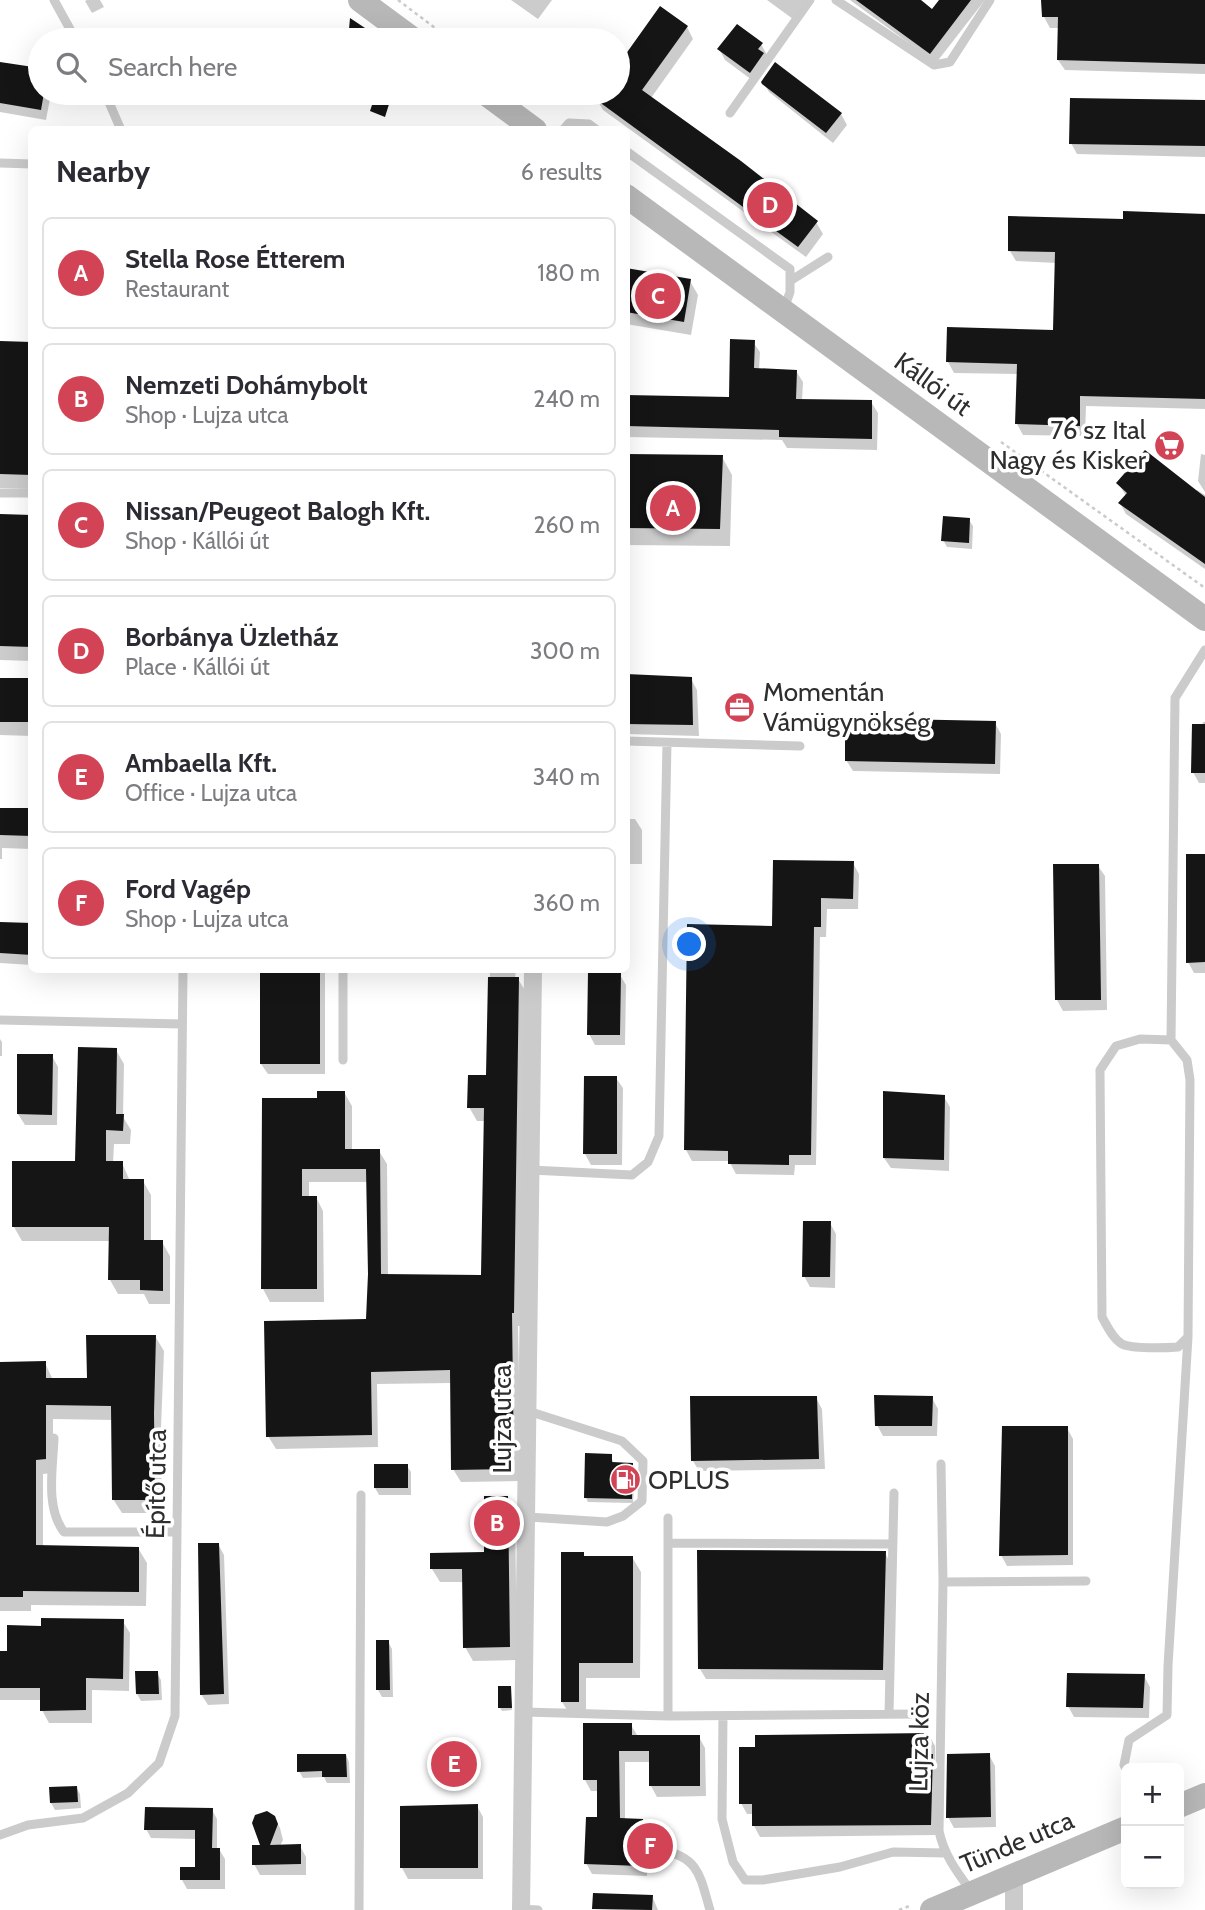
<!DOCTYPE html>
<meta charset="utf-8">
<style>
body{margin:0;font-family:Cabin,sans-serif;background:#f2f2f3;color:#2b2b33}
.controls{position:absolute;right:21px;bottom:21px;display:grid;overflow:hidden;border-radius:10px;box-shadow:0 7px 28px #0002}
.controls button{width:63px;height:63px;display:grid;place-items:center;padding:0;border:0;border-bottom:2px solid #e1e1e2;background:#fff;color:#2b2b33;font:35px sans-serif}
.you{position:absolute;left:690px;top:945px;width:24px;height:24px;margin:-18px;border:5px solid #fff;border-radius:50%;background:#1a73e8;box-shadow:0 0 0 10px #1a73e833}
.badge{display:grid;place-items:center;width:46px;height:46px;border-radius:50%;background:#d24455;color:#fff;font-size:23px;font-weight:700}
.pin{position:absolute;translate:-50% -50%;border:4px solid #fff;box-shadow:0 2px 7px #0006}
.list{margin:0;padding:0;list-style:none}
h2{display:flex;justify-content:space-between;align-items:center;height:91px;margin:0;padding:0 28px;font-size:30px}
h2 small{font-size:23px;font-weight:400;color:#7c7c81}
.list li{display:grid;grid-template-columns:46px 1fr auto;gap:21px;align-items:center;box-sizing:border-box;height:112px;margin:0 14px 14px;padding:0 14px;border:2px solid #e1e1e2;border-radius:10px}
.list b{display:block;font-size:26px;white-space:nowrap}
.list p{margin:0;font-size:23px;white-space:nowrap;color:#7c7c81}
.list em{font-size:23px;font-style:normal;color:#7c7c81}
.icon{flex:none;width:38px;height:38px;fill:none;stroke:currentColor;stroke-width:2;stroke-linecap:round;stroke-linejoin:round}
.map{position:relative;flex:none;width:1205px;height:1910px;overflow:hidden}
.search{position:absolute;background:#fff;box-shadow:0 7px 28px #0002;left:28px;top:28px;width:602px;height:77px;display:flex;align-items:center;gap:18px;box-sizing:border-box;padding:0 24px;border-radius:38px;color:#7c7c81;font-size:26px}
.panel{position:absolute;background:#fff;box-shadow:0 7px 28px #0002;left:28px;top:126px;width:602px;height:847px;border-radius:10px}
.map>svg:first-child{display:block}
.shadow{fill:#0003}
.building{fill:#151515}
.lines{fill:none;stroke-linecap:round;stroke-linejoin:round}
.path{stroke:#cbcbcb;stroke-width:2.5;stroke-dasharray:3.5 3.5;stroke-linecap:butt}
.lane{stroke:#cbcbcb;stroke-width:9}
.street{stroke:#cbcbcb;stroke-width:18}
.secondary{stroke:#b8b8b8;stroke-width:24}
.labels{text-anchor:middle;stroke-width:7;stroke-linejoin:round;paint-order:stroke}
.street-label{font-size:26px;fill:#2e2e2e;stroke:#fff}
.poi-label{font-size:26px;fill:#2e2e2e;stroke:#fff;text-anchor:start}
</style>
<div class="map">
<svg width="1205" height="1910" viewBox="0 0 1205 1910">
<rect width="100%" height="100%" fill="#fff"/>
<path class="shadow" d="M87 0H100L104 7 92 13 85 1Z
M511 0H552L538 19Z
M767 0H808L793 19Z
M850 0H918L933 11 941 0H985L936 63Z
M1043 0H1205V74L1065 70 1058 60 1059 28H1050L1044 17Z
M661 9 687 27 693 39 651 98 816 222 823 234 806 257 603 110 596 98 600 93H618V68Z
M761 44 767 55 756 83 725 60 719 49Z
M0 63 40 70V93H51L46 120 0 112Z
M763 82 841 114 847 125 833 143 769 92Z
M1205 102V157L1077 154 1071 143Z
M1205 216V409L1086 406 1085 436 1023 435 1017 424 1018 374 954 373 948 362 1055 331 1057 263 1016 261 1010 251 1125 220Z
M626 265 630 270 690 281 698 295 691 335 626 324Z
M753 342 760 352 759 370 796 371 803 382 802 401 871 402 878 413 877 450 787 448 782 440 626 437V397L730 399Z
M0 343 32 344V489L0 488Z
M1201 454 1205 455V492L1198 481Z
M626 456 722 457 732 475 730 546 626 545Z
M1118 483 1196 493 1197 490 1205 495V569L1126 514 1120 503 1126 496Z
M0 516 32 517V661L0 660Z
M969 520 973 526 972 549 947 547 943 540Z
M626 676 691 679 697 690 699 736 626 734Z
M0 679 32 680V736L0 735Z
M1203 722H1205V783H1199L1193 772Z
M995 723 1001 734 1000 774 853 771 846 760Z
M0 809 32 810V849L2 848V859H0Z
M626 819H635L642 830V864H626Z
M1205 856V973H1194L1188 962Z
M853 863 859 874 858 909H827L826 937H820L816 1165H795L794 1175 736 1174 729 1161H692L686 1150 774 927Z
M1098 866 1105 876 1107 1010 1063 1011 1057 1000Z
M0 924 32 925V965L0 963Z
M261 970H325V1074H268L261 1064Z
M490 970H516L515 979H518L526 992 520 1326H518L521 1481 461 1482 453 1469 451 1383 377 1384 378 1447 276 1449 268 1436 367 1321 369 1274 368 1182H309V1197H316L323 1211 324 1302H270L263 1289 318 1100 344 1092 352 1106V1151H379L387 1164 388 1276H483L485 1121H477L469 1107 488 1077Z
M620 975 626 985 625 1045H595L589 1034Z
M0 1039 2 1042V1056H0Z
M116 1050 124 1064 123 1117 131 1130 130 1144H114L113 1163H122L130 1181H143L151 1195V1242H162L170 1256V1304H149L144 1294H118L110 1280V1241H22L14 1227 77 1163Z
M52 1056 58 1067 57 1125H25L18 1114Z
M616 1078 623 1088 622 1165H591L585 1154Z
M944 1097 950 1107 949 1171 891 1168 884 1158Z
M830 1223 836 1234 835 1288 810 1287 804 1276Z
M155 1336 164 1351 161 1428 162 1513H122L113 1499V1420L53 1419V1473L43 1474V1547L138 1548 147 1563 146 1606 31 1605V1611H0V1363H45L53 1380H88Z
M816 1398 822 1409 825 1469 699 1471 693 1461Z
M932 1398 938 1409 937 1436H883L877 1425Z
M1067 1428 1073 1439V1565L1007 1566 1001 1555Z
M611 1456 614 1464 632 1465 635 1469 633 1503 588 1502 586 1498Z
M407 1466 411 1472V1495H379L375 1488Z
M507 1498 515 1511 517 1660 473 1661 465 1647 464 1582H440L432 1569 486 1554Z
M218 1544 224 1555 229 1704 208 1705 201 1694Z
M583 1553 585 1557H632L641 1572 640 1678H586V1716H571L562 1702Z
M885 1553 891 1564 888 1680 706 1679 700 1669Z
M122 1620 130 1633 129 1691 92 1690V1723H49L42 1710 41 1700H0V1652H9L43 1628Z
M388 1642 392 1649 393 1697H382L378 1690Z
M157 1673 161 1680 162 1700 141 1701 137 1694Z
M1144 1676 1150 1687 1149 1718 1074 1717 1068 1706Z
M510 1688 512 1710 502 1711 500 1708Z
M631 1725 637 1735 699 1737 705 1748 706 1796 657 1797 651 1786 650 1762H625V1820L642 1821 648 1832 647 1876 592 1874 586 1863 599 1819 598 1791H591L585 1780Z
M929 1735 935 1746V1761L938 1766 936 1835 760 1837 754 1826V1814H747L741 1803Z
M346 1755 349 1762 350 1783H327L324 1777 303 1778 299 1771Z
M989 1755 995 1766 996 1827 954 1828 948 1817Z
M76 1787 80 1794 81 1808 55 1810 51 1803Z
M477 1806 483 1817V1879H408L402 1868Z
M212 1810 217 1819V1849H219L225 1859V1889H187L182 1880 197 1869V1839L151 1838 146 1829Z
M274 1817 280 1828 283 1840 280 1846H300L306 1857V1875H260L254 1864Z
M652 1896 658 1910 594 1909Z"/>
<path class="building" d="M856 0H921L932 9 939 0H971L930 54Z
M1041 0H1205V64L1057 60 1058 17H1042Z
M660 6 688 26 642 90 741 161 818 221 798 247 587 93H618V65Z
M350 18 383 40H348Z
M737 24 763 43 758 49 764 53 750 73 717 49Z
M0 62 40 68V93H44L41 110 0 103Z
M775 62 842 113 826 133 762 84 761 82Z
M375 96 390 101 385 117 370 111Z
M1070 98 1205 100V146L1069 144Z
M1123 211 1205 214V399L1080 396V426L1015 424 1017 364 946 362 947 327 1053 330 1055 252 1008 251V216L1123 219Z
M626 268 691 279 684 322 626 312Z
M730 339 755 340 754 368 797 370 796 399 872 400V439L779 437V430L626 426V395L729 397Z
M0 341 32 342V475L0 474Z
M1145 450 1205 497V564L1118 503 1127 493 1116 483Z
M626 454 723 455 720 529 626 528Z
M0 514 32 515V647L0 646Z
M943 516 970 518 969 543 941 541Z
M626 674 692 677 693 725 626 724Z
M0 678H32V722H0Z
M845 718 996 721 995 764 845 761Z
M1192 724H1205V773H1191Z
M0 808H32V836L0 835Z
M1186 854H1205V962L1186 963Z
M773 860 854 861 853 899 821 898V927H814L811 1155H789V1165L728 1164V1151L684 1150 687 924 772 926Z
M1053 864H1099L1101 1000H1055Z
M0 922 32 923V955L0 953Z
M260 970H320V1064H260Z
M588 972 621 973 620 1035H587Z
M488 977H519L514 1313H512L514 1469 451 1470 450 1370 371 1372 372 1435 266 1437 264 1321 366 1319 368 1274 366 1169H302V1196H317V1289H261L262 1098H317V1091H345V1149H380L381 1274 481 1275 484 1108H467L468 1075H486Z
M78 1047 117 1048 116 1114H124L123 1131 106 1130V1161H123V1179H144V1240H163V1291L140 1290V1280H108L109 1227H12V1161H75Z
M17 1054H53L52 1115 17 1114Z
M584 1076H617V1154H583Z
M883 1091 945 1095 944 1160 883 1158Z
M803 1221H831L830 1277H802Z
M86 1335H156L154 1413 155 1500H112L111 1406 46 1405V1459L36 1460V1545L139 1547V1592L23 1591V1597H0V1362L46 1361V1378H87Z
M874 1395 933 1396 932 1426H875Z
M690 1396H817L819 1459 691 1461Z
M1002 1426H1068V1555L999 1556Z
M585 1453 612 1454V1462L633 1463 632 1499 584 1498Z
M374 1464H408V1488H374Z
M484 1496H508L510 1647 463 1648 462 1569H430V1553L484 1552Z
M198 1543H219L224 1694 200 1695Z
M697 1550 886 1551 883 1670 698 1669Z
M561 1552H584V1556H633V1663H579V1702H561Z
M41 1618 124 1619 123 1679 86 1678V1710L40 1711V1688H0V1651H7V1625L41 1626Z
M376 1640H389L390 1690H376Z
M135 1671H158L159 1694H136Z
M1067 1673 1145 1674 1143 1708 1066 1707Z
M498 1686H511L512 1708H498Z
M583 1723H632V1735H700V1786H649V1751H619L620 1818 643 1819 641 1866 584 1864 586 1817H597V1780H583Z
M930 1733V1754H933L931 1825 752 1826V1804H739V1747H755V1735Z
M990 1753 991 1817 946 1818 947 1754Z
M297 1754H346L347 1777H322V1771L297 1772Z
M77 1786 78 1802 50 1803 49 1787Z
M478 1804V1868H400V1806Z
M145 1807 213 1808 212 1848H220V1880H180V1867H195V1830H144Z
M267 1811 275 1816 278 1824 270 1845 301 1844V1864L252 1865V1845H260L252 1823 255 1815Z
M593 1893 653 1895 652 1910 592 1909Z"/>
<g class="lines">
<path class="path" d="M398 0 451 40
M1001 442 1205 588
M899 1910 912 1905"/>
<path class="lane" d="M54 0 76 40
M836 0 934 65 950 62 990 0
M105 93 121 130
M730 113 810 0
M563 130 569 123 589 124 597 130
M626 151 790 269V292L784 309
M0 163 32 164
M790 281 828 257
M0 493H32
M626 741 800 746
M0 1020 182 1024
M1171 1040 1140 1039 1116 1046 1100 1070 1102 1317C1107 1326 1113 1339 1122 1344 1132 1349 1166 1348 1178 1347L1188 1337 1190 1080 1187 1060 1171 1040 1175 698 1205 650
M343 1060V970
M531 1170 632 1175 648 1162 659 1136 667 743
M54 1438C53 1468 45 1507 64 1532H177
M941 1464 943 1582 939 1831C944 1855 957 1872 971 1891
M528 1517 607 1522 623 1516 642 1501 643 1461 622 1441 528 1411
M668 1518V1716
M668 1543 892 1544
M943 1582 1086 1581
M524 1712 668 1716 917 1714
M889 1714 894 1493
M723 1716 722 1819 733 1862 745 1880H763L840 1867 893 1852 945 1853
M1126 1769 1124 1765 1129 1740 1167 1715 1168 1666 1188 1337
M0 1835 28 1825 83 1818 128 1793 159 1763 175 1716 183 970
M662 1850C700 1858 700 1877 710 1910
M521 1909 538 1910
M359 1910 361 1495"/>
<path class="street" d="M1014 1876V1910
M521 1910 533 970"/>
<path class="secondary" d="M360 0 414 40
M485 93 535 130
M626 196 1205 619
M1179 1806 1205 1795
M932 1910 1126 1828"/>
</g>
<defs>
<symbol id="supermarket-disc" viewBox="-11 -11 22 22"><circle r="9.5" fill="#d24455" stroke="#fff"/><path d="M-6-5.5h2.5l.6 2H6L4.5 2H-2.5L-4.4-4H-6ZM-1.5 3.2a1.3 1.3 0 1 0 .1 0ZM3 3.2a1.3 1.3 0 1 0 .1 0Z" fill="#fff"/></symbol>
<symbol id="office-disc" viewBox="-11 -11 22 22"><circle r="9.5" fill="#d24455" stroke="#fff"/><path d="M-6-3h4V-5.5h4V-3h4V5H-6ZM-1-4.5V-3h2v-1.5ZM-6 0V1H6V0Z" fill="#fff"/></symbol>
<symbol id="fuel-disc" viewBox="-11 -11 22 22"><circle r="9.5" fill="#d24455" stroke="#fff"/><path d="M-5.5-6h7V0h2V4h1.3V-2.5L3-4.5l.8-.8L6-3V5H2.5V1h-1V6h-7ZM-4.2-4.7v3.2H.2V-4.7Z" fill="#fff"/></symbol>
</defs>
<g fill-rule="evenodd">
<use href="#supermarket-disc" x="1152" y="428" width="35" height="35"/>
<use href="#office-disc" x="722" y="690" width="35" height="35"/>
<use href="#fuel-disc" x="608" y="1462" width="35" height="35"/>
</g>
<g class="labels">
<g class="street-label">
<text transform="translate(933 384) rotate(36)" y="9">Kállói út</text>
<text transform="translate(502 1419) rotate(-90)" y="9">Lujza utca</text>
<text transform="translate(156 1484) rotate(-89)" y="9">Építő utca</text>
<text transform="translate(919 1742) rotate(-89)" y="9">Lujza köz</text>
<text transform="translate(1017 1842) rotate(-23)" y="9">Tünde utca</text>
</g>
<g class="poi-label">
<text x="1146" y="439" text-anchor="end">76 sz Ital<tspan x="1146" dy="30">Nagy és Kisker</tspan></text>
<text x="763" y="701">Momentán<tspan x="763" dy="30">Vámügynökség</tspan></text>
<text x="648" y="1489">OPLUS</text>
</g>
</g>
</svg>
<div class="controls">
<button>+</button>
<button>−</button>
</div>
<div class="you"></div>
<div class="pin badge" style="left:673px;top:508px">A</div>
<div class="pin badge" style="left:497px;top:1523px">B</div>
<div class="pin badge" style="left:658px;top:296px">C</div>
<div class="pin badge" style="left:770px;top:205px">D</div>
<div class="pin badge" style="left:454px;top:1764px">E</div>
<div class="pin badge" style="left:650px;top:1846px">F</div>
<div class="search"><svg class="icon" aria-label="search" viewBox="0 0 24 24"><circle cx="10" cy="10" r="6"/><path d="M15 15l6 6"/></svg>Search here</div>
<section class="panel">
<h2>Nearby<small>6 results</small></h2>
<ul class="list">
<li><span class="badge">A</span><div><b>Stella Rose Étterem</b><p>Restaurant</p></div><em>180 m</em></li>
<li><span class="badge">B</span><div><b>Nemzeti Dohámybolt</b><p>Shop · Lujza utca</p></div><em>240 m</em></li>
<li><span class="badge">C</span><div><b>Nissan/Peugeot Balogh Kft.</b><p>Shop · Kállói út</p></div><em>260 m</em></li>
<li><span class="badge">D</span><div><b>Borbánya Üzletház</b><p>Place · Kállói út</p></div><em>300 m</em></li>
<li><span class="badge">E</span><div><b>Ambaella Kft.</b><p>Office · Lujza utca</p></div><em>340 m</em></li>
<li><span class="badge">F</span><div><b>Ford Vagép</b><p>Shop · Lujza utca</p></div><em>360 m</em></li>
</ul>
</section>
</div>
